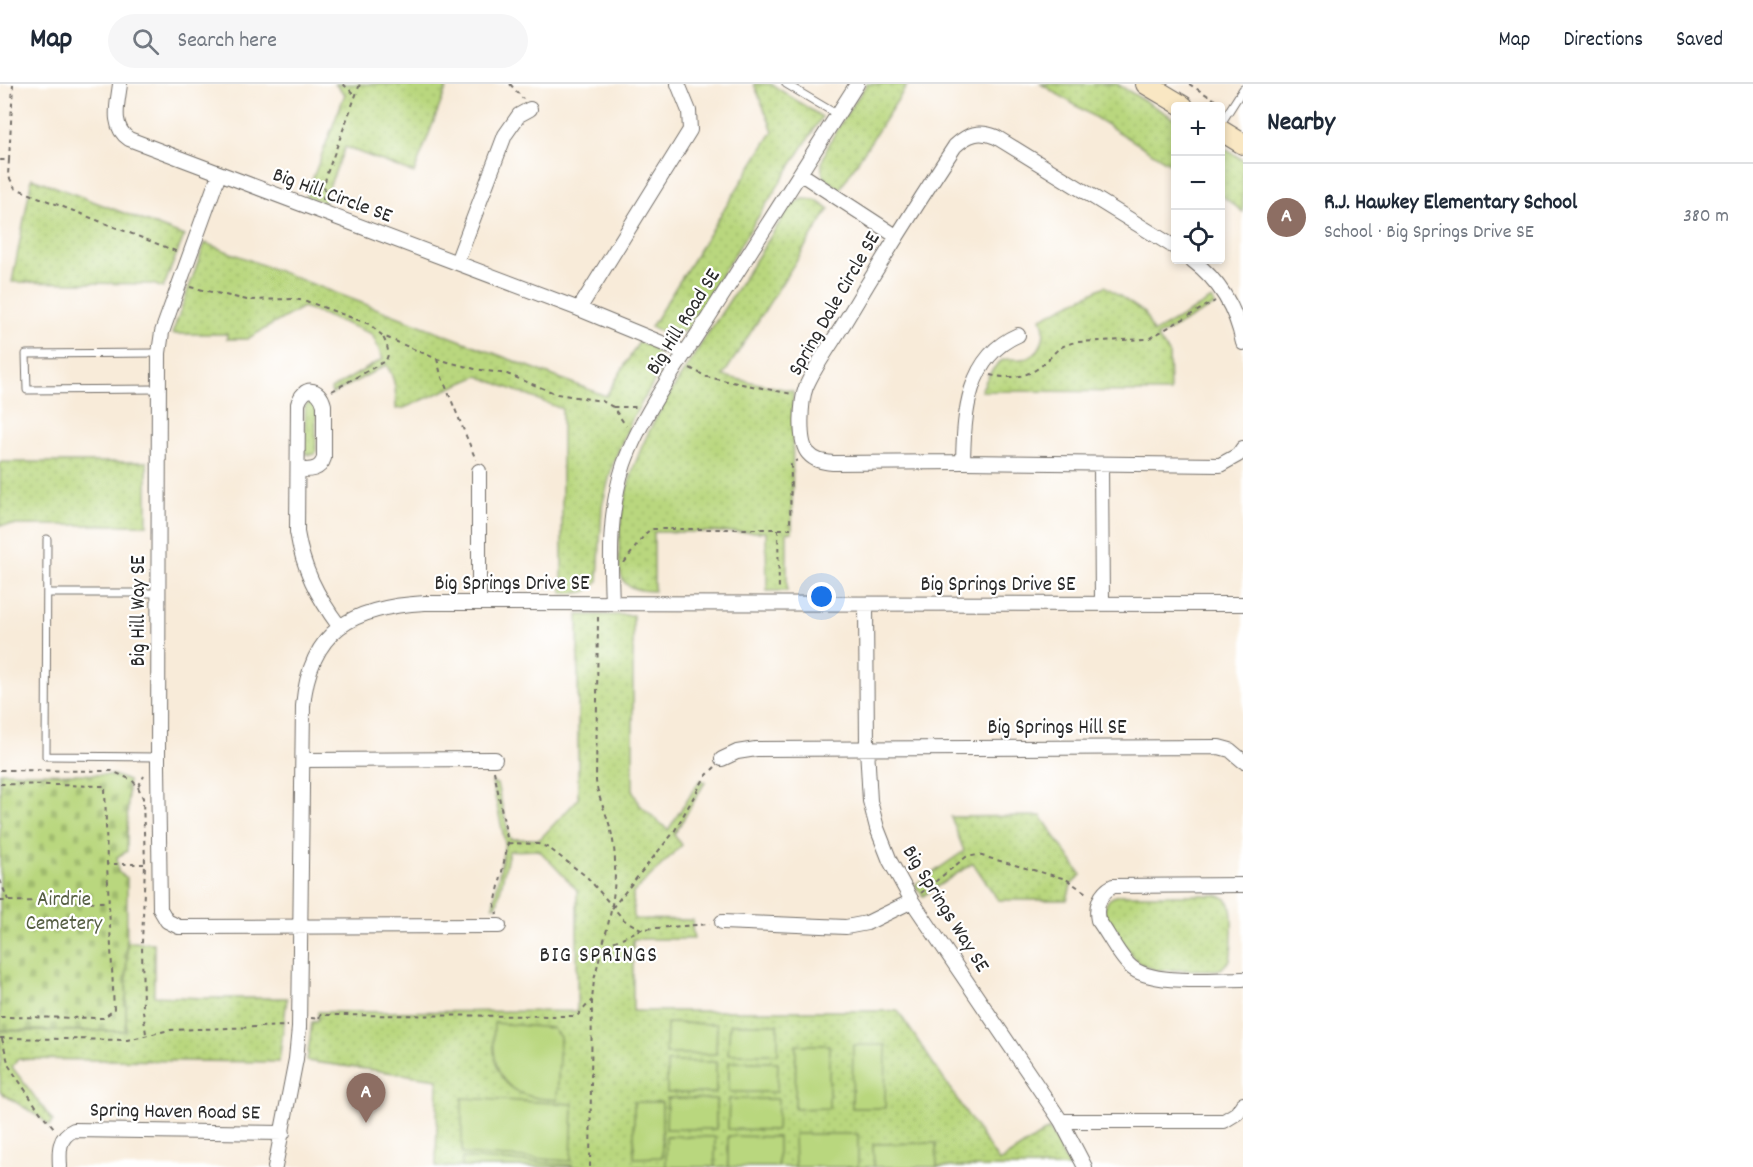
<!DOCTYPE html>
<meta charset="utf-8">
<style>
body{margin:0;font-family:Dekko,sans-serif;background:#f6f6f7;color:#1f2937}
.controls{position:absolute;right:18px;top:18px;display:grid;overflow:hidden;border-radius:6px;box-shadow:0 3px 9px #0003}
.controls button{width:54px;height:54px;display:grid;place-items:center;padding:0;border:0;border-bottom:2px solid #e0e1e3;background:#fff;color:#1f2937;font:30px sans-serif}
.you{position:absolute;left:822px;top:513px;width:21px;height:21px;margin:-15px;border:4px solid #fff;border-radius:50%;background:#1a73e8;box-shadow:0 0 0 9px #1a73e833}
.badge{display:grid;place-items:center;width:39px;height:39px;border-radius:50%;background:#1a73e8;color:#fff;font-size:20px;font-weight:700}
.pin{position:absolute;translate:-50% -50px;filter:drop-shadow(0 2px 3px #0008)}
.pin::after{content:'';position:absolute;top:32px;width:21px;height:18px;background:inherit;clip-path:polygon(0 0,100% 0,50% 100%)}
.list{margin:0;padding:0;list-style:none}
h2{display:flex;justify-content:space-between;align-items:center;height:78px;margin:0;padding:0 24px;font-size:26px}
h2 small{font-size:20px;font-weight:400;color:#747a83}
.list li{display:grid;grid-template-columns:39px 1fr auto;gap:18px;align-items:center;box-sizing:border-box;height:108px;padding:0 24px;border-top:2px solid #e0e1e3}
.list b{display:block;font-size:22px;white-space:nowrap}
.list p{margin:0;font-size:20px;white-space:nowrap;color:#747a83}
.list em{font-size:20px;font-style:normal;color:#747a83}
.icon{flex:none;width:33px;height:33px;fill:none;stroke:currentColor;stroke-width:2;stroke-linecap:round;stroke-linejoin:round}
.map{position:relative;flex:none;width:1243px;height:1083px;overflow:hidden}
header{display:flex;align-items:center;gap:36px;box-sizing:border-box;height:84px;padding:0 30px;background:#fff;border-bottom:2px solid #e0e1e3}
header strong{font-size:28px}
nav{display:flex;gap:33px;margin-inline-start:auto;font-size:21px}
.search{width:420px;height:54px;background:#f6f6f7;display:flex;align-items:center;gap:15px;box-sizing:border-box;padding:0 21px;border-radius:33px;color:#747a83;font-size:22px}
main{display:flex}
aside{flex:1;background:#fff}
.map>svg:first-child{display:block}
.cemetery{fill:url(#cemetery-stones);stroke:#728154;stroke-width:1.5}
.park{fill:url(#park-dots);stroke:#728154;stroke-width:1.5}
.garden{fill:#b9d77e;stroke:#728154;stroke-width:1.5}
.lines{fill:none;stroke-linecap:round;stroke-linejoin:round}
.service-casing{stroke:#736e68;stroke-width:9}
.minor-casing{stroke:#736e68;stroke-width:16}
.secondary-casing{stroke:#736e68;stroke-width:22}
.path{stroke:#736e68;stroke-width:2;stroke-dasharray:4.5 4.5;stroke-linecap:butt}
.service{stroke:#fff;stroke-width:7}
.minor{stroke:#fff;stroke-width:14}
.secondary{stroke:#f9e7c3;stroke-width:20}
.labels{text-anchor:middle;stroke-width:4.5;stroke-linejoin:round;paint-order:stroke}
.street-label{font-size:21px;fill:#2b2b2b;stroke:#fff}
.park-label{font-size:21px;fill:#565f44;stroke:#fff}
.neighbourhood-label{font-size:22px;letter-spacing:1.5px;fill:#2b2b2b;stroke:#fff}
</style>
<header>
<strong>Map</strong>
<div class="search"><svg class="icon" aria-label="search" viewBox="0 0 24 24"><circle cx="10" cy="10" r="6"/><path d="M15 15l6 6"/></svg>Search here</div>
<nav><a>Map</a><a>Directions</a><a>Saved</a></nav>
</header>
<main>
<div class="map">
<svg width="1243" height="1083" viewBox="0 0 1243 1083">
<defs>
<pattern id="cemetery-stones" width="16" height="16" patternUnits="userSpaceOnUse" patternTransform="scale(1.5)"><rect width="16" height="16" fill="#b9d77e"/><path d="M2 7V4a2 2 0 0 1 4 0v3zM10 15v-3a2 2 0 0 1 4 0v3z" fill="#9fb96d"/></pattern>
<pattern id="park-dots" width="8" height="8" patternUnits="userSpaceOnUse" patternTransform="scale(1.5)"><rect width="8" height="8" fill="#b9d77e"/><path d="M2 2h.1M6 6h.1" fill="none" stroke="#9fb96d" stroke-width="1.8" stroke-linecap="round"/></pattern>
</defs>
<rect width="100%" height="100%" fill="#fff"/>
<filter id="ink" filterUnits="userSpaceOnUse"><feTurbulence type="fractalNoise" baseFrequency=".0167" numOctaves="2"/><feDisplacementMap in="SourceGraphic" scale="12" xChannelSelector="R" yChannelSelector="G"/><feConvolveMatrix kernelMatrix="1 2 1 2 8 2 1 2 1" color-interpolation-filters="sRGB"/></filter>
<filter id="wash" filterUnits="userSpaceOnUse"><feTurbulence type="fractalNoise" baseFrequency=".008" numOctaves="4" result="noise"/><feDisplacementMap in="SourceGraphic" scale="24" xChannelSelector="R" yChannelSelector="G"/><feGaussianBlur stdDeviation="1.35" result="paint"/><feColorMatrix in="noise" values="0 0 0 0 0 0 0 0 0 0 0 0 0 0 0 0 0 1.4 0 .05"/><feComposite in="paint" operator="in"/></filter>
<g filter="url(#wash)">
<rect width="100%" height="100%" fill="#f8ebd9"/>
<path class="cemetery" d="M0 688 114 691 128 697 127 767 117 773 118 788 127 794 126 947 0 946Z"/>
<path class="park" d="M335 0H448L414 89 345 63 325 113V119L306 112 345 10Z
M754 0H771L822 33 688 243C676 256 665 249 651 243L773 47Z
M867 0H908L840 105C833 100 823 95 822 86 818 68 856 17 867 0Z
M1041 0H1117L1175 35V83Z
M1221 62 1243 76V128L1221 111Z
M32 94 184 152 163 204 153 200 12 198Z
M803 115 815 116 829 125 723 292 793 307 792 448H787V507H767L766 448H654V507C619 507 619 494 619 463 621 378 662 323 705 254 733 212 760 169 787 127L793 119Z
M205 159 606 312 639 258 652 263 658 270 661 276 660 288 633 333 613 379 602 422 598 497C590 511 577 509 562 509V325L478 292 404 324 396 325C396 309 396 294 386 281L332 310 331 305 383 275 372 250 303 223 247 255H227V250H172Z
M1105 202 1145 229 1153 249 1212 215 1215 221 1157 253 1169 269 1170 308 981 307C986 297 992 282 1003 276 1009 274 1016 276 1022 275 1042 272 1048 250 1041 234Z
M310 317 314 318 316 323V367L315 370 310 371 306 370 305 367V322Z
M0 378H147V441H0Z
M578 531H633V708L640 721 668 746 700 696 705 698 674 751 682 761 633 809 634 835 693 836 692 844 694 855H633V927H898L999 1078 1049 1045 1069 1083H436L438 995 307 977 312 938 318 937V928L577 927V806L539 766 509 767 497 821 493 822 505 759 492 698 497 700 510 755H540L578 715Z
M1041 732 1081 791 1071 801 1067 816H998L973 779 923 812 915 801 964 767 951 733Z
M1119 811H1216C1221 812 1226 814 1229 818 1234 826 1232 866 1230 876L1221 885 1215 886H1156L1141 880 1134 874 1104 830C1105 818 1108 814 1119 811Z
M127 858 154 859V912L204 914H287L279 978 18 975 12 983 53 1037 49 1042 41 1034 0 1008V947H126Z"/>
<path class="garden" d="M494 939 552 944 560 953 557 1016C548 1015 538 1015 529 1012 493 1002 492 970 494 939Z
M667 939 717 940 716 970H666Z
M730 940H778V970H728Z
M796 961H829V1024L795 1025Z
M853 961H886L885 1024H852Z
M667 978H716V1009H667Z
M729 978H778L777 1008H729Z
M462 1014 573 1020 571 1077 462 1070Z
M667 1014 716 1015V1045H666Z
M729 1015H778L777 1046 728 1045Z
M634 1018H662V1073L634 1074Z
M794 1050H858V1083H795Z
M666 1052 715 1053V1083H666Z
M728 1052 778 1053V1083H728Z
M936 1059 937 1083H874L873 1060Z
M462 1074 572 1081V1083H462Z"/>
</g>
<g filter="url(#ink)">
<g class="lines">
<defs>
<path id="service" d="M786 0 838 31
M1220 41 1243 5
M158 305 27 306 26 270 159 269
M47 455 46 672 158 673
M47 509H158"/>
<path id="minor" d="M120 0C118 19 110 42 129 55L579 225 686 269
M219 90 162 248 159 269 158 681 160 825 167 837 179 843 499 842
M801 90 896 152
M1176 164 996 53C979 46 968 50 955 62 917 120 881 177 846 236 834 256 814 283 806 303 801 316 798 358 808 369 815 377 823 378 833 379L963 378 1220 381 1238 371 1243 364
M1192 176C1220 197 1236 224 1243 259
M457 178 505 51 519 31 530 25
M579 225 690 46 689 27 678 0
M963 378C964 330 967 273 1018 251
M1101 380 1102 520
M298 386C309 386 320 387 324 374V321C319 302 303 302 298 320L297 448C303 485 317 512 339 542
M479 387V519
M612 519C610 472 609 425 624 380 641 332 680 277 708 234 758 156 808 78 857 0
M866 521 867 664 870 717 877 744 890 777 912 817 1061 1037 1085 1083
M722 675 737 668 756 665 1219 663 1230 666 1243 677
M303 676 495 675
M1243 801 1113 802C1100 809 1095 822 1098 836 1108 849 1118 871 1130 882 1150 902 1214 895 1243 895
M722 838 846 843 867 839 912 817
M1061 1037H1224L1237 1029 1243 1020
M60 1083C59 1067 58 1053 74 1046L283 1049
M275 1083 296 975 299 944 303 622C310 545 353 523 425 519L1243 520"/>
<path id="secondary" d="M1146 0 1183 22
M1220 46 1243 60"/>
</defs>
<use href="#service" class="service-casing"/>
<use href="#minor" class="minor-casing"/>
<use href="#secondary" class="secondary-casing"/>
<path class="path" d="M343 0 356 12
M510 0 523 15
M1189 0 1223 21
M0 76H9L13 0
M9 76 8 91 15 104 178 168
M323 116 326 92 360 0
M190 203 247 216 294 215 306 217 369 240 383 252 437 275 475 285 507 290 557 310 602 317 613 323 626 342
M437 275 441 291 476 376
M690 284 707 293 792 310
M990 291C1008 295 1026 294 1041 282 1056 270 1054 263 1076 258L1148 255 1215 217
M332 307 385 277C391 270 387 261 383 253
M613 323H637
M778 445 779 508
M624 479 645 450 651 445H790L791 381 797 376
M598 533 596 697C598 715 607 729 611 747 620 784 613 827 602 863
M0 686 112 687 132 696 138 703 144 692
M494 687 508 759 495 821 497 831
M0 700 105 702 107 780H144
M138 703 143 714 145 780 142 859 143 927 146 950
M508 759 538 760 549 764 587 793 624 836 641 845
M0 796 8 816
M921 809 966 773 978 771 1066 795 1089 811
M0 817 108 818
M612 824 674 748 705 693 715 683
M0 933 103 934 114 926 107 780
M311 934 319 935 320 931 577 932 592 916
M0 954 127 956 170 946 288 942
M2 955 9 982 40 1028 56 1046
M590 1083 592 916 594 896 602 863 642 845 710 840"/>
<use href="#service" class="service"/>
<use href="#minor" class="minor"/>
<use href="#secondary" class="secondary"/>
</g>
</g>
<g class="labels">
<g class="street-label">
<text transform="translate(333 110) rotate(20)" y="7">Big Hill Circle SE</text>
<text transform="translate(833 219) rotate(-60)" y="7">Spring Dale Circle SE</text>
<text transform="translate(682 237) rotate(-58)" y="7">Big Hill Road SE</text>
<text x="512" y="505">Big Springs Drive SE</text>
<text x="998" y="506">Big Springs Drive SE</text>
<text transform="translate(137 527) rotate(-90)" y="7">Big Hill Way SE</text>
<text x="1057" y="649">Big Springs Hill SE</text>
<text transform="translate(947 824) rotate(58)" y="7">Big Springs Way SE</text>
<text transform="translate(175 1026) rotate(1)" y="7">Spring Haven Road SE</text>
</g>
<g class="park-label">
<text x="64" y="821">Airdrie<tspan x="64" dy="24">Cemetery</tspan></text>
</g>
<g class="neighbourhood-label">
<text x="599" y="877">BIG SPRINGS</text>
</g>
</g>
</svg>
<div class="controls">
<button>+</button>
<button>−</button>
<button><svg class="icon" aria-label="locate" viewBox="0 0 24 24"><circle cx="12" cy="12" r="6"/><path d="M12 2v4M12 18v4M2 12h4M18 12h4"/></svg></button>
</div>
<div class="you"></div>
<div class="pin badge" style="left:366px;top:1039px;background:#8d6e63">A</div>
</div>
<aside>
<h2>Nearby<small></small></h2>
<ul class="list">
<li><span class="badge" style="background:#8d6e63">A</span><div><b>R.J. Hawkey Elementary School</b><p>School · Big Springs Drive SE</p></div><em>380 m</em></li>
</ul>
</aside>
</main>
